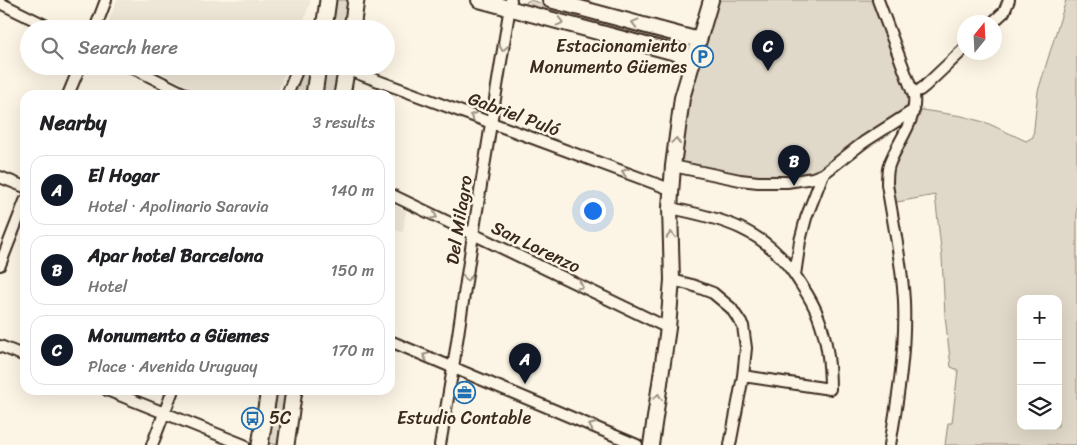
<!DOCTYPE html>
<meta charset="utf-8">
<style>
body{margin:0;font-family:Sriracha,sans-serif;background:#f6f6f6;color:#202124}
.controls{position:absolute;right:15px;bottom:15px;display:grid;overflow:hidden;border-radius:10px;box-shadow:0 5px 20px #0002}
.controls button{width:45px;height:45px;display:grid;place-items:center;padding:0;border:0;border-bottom:1px solid #e0e0e0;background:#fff;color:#202124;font:25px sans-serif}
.compass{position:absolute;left:957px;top:15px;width:45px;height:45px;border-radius:50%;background:#fff;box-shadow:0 5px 20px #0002;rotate:18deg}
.you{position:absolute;left:592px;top:210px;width:18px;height:18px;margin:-12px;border:4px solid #fff;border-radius:50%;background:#1a73e8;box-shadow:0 0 0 8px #1a73e833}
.badge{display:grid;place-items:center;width:32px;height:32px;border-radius:50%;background:#111827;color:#fff;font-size:16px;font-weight:700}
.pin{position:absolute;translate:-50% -41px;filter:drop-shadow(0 1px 2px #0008)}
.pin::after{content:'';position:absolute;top:26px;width:18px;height:15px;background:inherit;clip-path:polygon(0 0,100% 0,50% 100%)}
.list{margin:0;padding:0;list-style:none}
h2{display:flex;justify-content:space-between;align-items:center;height:65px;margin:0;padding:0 20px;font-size:21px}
h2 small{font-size:16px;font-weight:400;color:#757577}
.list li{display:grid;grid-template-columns:32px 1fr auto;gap:15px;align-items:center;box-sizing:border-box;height:70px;margin:0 10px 10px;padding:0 10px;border:1px solid #e0e0e0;border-radius:15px}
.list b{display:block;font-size:19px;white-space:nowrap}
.list p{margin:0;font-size:16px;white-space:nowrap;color:#757577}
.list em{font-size:16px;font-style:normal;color:#757577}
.icon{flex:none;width:28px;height:28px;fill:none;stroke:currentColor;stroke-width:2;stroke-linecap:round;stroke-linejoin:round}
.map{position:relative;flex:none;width:1077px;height:445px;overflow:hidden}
.search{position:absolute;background:#fff;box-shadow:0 5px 20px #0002;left:20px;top:20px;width:375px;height:55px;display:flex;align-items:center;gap:12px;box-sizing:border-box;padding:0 18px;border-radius:28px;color:#757577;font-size:19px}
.panel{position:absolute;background:#fff;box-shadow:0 5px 20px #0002;left:20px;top:90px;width:375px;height:305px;border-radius:15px}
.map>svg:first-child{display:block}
.built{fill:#eee6d6}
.green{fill:#e0d8c8;stroke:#8e8173;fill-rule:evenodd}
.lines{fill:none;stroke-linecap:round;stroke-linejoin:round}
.street-casing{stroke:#3b2a1e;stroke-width:14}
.secondary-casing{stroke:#3b2a1e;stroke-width:18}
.primary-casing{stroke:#3b2a1e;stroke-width:19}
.street{stroke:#fcf5e5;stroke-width:10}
.secondary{stroke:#fcf5e5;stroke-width:14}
.primary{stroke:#fcf5e5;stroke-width:15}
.oneway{stroke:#9c9082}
.labels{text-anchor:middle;stroke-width:5;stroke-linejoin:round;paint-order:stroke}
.poi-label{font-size:18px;fill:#3b2a1e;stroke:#fcf5e5;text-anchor:end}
.street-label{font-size:18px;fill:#3b2a1e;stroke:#fcf5e5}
</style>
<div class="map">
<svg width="1077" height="445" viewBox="0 0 1077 445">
<rect width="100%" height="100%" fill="#fcf5e5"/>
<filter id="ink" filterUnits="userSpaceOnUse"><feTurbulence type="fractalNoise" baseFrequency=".02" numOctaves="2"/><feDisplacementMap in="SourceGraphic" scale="10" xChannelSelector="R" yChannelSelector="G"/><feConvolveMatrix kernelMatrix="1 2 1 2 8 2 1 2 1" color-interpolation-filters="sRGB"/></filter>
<g filter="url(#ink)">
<path class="built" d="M117 0H311L301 29H105Z
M147 66H287L276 95H206Z
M390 203 406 211 403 232 390 229Z"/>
<path class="green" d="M333 0H350L345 29H329Z
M530 0 666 38 667 41V45L527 8 526 5V2Z
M711 0H878L912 105 833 166 787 182 673 166Z
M1066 0H1077V445H945L948 423H952L958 370 951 367 945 316 942 257 935 195 892 203 891 175 922 110 962 116 987 123 1026 141 1033 137 1038 91ZM1021 299H1058V426H1021Z
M303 66H310L306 95H292Z
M323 66H339L335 95H319Z
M274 390H288L280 445 266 443Z"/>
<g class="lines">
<defs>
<path id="street" d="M878 0 914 96C917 121 897 142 889 165 887 171 887 178 887 184 893 223 902 262 904 301 906 349 898 398 890 445
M0 3 53 29
M993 22 1004 12 1009 0
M95 29 106 0
M129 66 187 95
M346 69 670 189
M913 93 920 90 925 86 964 49
M68 95 80 66
M287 95 299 66
M673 166 740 180 758 182H787L813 178 823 174 864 142 914 110
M0 177 25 187
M390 194 668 328
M670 208C721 218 764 229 795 275
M0 265 25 201
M672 280 692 285 713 293 731 308 743 326 746 348 743 376 730 445
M390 341 637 445
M0 346 25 356
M743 376 830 389C830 365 827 339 818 316 813 301 803 288 795 275L800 241 806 218 823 174
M107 390 244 445
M152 445 173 390
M440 445 453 368 473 235 511 0"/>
<path id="secondary" d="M479 0 694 58
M550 0 699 40
M651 445 668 328 672 280 670 208 673 166 682 98 711 0"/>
<path id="primary" d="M324 29 328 0
M352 29 356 0
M314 95 318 66
M342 95 347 66
M260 445 269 390
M286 445 294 390"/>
</defs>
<use href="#street" class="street-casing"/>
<use href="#secondary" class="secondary-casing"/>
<use href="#primary" class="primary-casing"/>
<use href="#street" class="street"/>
<use href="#secondary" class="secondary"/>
<use href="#primary" class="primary"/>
</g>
<defs><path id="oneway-chevron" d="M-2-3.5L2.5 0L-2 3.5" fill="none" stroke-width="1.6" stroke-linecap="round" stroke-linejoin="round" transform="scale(1.25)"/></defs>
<g class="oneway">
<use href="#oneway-chevron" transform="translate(560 22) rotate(15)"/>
<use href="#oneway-chevron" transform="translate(635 23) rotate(-165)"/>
<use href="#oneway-chevron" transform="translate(503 48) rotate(99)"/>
<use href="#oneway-chevron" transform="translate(473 116) rotate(-160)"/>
<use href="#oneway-chevron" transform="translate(676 141) rotate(-82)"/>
<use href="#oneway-chevron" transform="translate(625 172) rotate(-160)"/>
<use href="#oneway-chevron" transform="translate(434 216) rotate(26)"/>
<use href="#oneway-chevron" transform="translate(671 235) rotate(-92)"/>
<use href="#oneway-chevron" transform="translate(467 278) rotate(98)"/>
<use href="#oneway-chevron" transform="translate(580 286) rotate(26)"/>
<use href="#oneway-chevron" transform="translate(426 356) rotate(-157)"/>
<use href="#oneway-chevron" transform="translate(658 397) rotate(-82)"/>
<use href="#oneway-chevron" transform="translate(592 426) rotate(-157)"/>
</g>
</g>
<defs>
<symbol id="parking-ring" viewBox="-11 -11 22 22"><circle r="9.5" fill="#fcf5e5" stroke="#1f6fb2" stroke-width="1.5"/><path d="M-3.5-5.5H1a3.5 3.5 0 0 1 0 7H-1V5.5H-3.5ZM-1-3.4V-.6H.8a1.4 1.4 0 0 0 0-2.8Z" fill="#1f6fb2"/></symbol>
<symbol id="office-ring" viewBox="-11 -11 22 22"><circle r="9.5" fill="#fcf5e5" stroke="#1f6fb2" stroke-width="1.5"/><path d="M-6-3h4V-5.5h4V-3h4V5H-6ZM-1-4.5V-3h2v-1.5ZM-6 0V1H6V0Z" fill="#1f6fb2"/></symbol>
<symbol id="bus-ring" viewBox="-11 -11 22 22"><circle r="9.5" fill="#fcf5e5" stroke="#1f6fb2" stroke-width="1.5"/><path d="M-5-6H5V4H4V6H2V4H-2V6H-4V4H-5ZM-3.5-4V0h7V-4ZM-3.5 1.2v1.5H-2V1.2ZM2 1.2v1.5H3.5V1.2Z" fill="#1f6fb2"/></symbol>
</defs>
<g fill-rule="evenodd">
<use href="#parking-ring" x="690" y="44" width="25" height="25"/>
<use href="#office-ring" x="452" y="380" width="25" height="25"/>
<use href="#bus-ring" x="240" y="406" width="25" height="25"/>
</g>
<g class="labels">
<g class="poi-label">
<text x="687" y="52">Estacionamiento<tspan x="687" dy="21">Monumento Güemes</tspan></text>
<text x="269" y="424" text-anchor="start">5C</text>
<text x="464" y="424" text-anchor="middle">Estudio Contable</text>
</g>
<g class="street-label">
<text transform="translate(514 114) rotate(20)" y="6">Gabriel Puló</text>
<text transform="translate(459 220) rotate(-81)" y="6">Del Milagro</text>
<text transform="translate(536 247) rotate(26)" y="6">San Lorenzo</text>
</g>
</g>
</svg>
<div class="controls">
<button>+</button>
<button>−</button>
<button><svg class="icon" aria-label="layers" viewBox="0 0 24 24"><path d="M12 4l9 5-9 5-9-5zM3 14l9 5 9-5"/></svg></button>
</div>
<svg class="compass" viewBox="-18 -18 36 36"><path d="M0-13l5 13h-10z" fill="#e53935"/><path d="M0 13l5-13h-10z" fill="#757577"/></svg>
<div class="you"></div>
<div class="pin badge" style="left:525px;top:384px">A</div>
<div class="pin badge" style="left:794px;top:186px">B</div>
<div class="pin badge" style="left:768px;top:71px">C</div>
<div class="search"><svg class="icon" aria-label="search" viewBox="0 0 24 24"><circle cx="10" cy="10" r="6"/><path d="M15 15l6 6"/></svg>Search here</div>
<section class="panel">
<h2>Nearby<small>3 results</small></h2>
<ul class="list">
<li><span class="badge">A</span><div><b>El Hogar</b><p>Hotel · Apolinario Saravia</p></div><em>140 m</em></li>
<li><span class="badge">B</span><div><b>Apar hotel Barcelona</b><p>Hotel</p></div><em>150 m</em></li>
<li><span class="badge">C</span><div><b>Monumento a Güemes</b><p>Place · Avenida Uruguay</p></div><em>170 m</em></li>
</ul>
</section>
</div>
